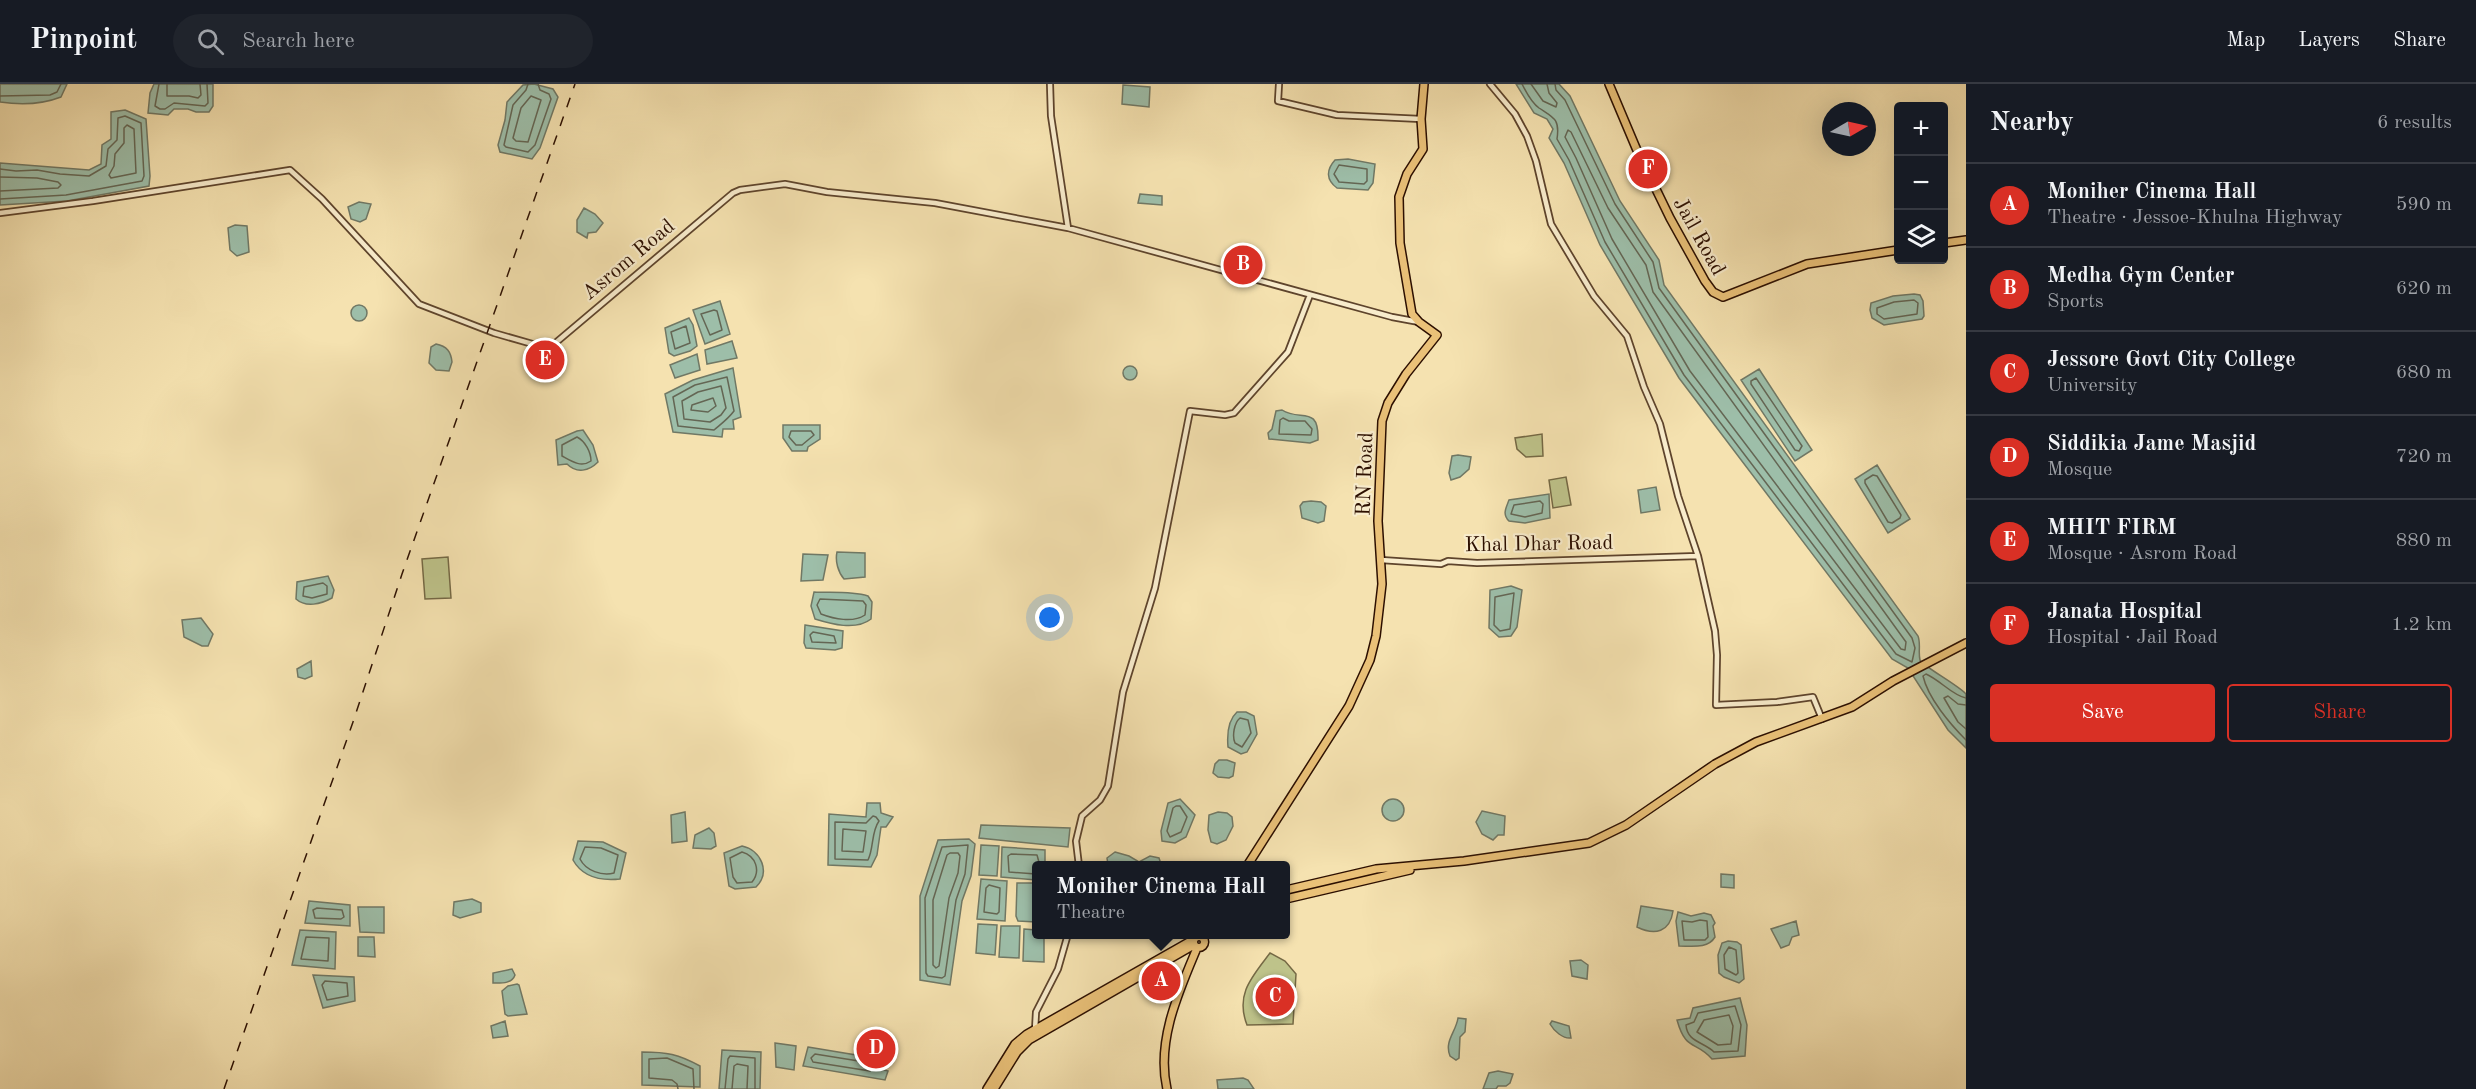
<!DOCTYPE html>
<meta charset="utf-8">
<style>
body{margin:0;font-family:"Old Standard TT",serif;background:#20242c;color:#f1f3f6}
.controls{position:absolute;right:18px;top:18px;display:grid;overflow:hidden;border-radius:6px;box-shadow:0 6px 24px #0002}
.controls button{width:54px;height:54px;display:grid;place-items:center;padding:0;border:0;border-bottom:2px solid #363941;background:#171b24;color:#f1f3f6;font:30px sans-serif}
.compass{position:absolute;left:1822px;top:18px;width:54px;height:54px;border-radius:50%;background:#171b24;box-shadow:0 6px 24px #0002;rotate:81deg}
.you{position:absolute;left:1050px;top:534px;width:21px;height:21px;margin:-15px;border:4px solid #fff;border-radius:50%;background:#1a73e8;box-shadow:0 0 0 9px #1a73e833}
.badge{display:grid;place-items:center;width:39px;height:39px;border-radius:50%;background:#d93025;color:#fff;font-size:20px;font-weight:700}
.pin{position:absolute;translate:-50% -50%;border:3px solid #fff;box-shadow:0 2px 6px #0006}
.popup{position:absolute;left:1032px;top:777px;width:258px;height:78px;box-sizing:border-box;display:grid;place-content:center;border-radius:6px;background:#171b24;filter:drop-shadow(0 2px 4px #0005);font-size:20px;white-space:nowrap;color:#9ea1a6}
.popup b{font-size:22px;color:#f1f3f6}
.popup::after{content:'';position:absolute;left:50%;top:100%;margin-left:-12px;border:12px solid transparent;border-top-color:#171b24}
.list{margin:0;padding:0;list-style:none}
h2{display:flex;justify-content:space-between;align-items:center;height:78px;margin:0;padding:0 24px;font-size:26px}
h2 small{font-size:20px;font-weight:400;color:#9ea1a6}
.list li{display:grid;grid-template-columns:39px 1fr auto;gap:18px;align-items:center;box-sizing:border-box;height:84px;padding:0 24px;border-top:2px solid #363941}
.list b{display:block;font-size:22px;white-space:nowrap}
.list p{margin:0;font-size:20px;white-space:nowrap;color:#9ea1a6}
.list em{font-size:20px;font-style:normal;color:#9ea1a6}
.actions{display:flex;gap:12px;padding:18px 24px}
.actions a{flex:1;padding:14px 0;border:2px solid #d93025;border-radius:6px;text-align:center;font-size:21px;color:#d93025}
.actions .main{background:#d93025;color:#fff}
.icon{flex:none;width:33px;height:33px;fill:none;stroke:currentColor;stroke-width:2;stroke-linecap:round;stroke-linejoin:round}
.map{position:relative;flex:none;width:1966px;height:1005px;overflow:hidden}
header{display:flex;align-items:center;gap:36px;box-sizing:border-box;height:84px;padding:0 30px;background:#171b24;border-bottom:2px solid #363941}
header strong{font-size:28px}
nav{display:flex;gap:33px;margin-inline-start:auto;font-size:21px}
.search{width:420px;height:54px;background:#20242c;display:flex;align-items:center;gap:15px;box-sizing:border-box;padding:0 21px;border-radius:33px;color:#9ea1a6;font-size:22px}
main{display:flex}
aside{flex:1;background:#171b24}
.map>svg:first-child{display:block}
.green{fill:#bec38a;stroke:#756945;stroke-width:1.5}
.water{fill:#9dbea9;stroke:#707865;stroke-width:1.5}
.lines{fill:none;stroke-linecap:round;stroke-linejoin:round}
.shore{stroke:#646654;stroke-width:1.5}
.tertiary-casing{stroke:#5e442c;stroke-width:8}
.trunk-casing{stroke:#2c0f00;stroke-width:10}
.tertiary{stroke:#f8eccc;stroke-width:4.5}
.trunk{stroke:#eac178;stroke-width:7}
.rail{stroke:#2c0f00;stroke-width:1.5;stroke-dasharray:10 10;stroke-linecap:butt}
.labels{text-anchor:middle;stroke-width:4.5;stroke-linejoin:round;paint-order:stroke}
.street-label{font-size:21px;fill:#2c0f00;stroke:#f8eccc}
</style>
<header>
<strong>Pinpoint</strong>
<div class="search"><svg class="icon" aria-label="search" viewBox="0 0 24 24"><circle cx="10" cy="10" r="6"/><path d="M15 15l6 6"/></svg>Search here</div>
<nav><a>Map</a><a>Layers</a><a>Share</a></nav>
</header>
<main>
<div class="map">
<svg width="1966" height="1005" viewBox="0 0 1966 1005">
<rect width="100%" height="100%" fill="#f5e2b0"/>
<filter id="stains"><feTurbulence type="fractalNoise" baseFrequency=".00333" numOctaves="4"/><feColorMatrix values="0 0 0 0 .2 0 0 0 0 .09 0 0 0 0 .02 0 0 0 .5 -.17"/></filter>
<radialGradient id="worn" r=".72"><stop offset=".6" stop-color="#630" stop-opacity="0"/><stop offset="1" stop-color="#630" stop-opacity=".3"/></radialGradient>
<path class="green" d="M1542 350 1543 372 1526 373 1517 365 1515 354Z
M1566 393 1571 421 1553 424 1549 396Z
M448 473 451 514 425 515 422 475Z
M1270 869 1285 877 1296 890 1293 940 1247 941C1235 910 1252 893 1270 869Z"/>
<path class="water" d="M0 0H67L61 13C43 20 20 21 0 18Z
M154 0H213V22L209 28H196L188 25H174L168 31 148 29 150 9Z
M534 0 553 5 558 13 540 64 532 75 500 68 498 61 505 36 507 18 523 1Z
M1516 0H1559L1570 12 1620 117 1659 176 1664 201 1918 552C1921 560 1918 568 1920 576 1921 581 1958 601 1966 610V664L1948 646 1908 584 1892 575 1679 294 1600 161 1564 79 1549 54 1553 45 1547 35 1534 29Z
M1123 1 1150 3 1149 23 1122 20Z
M125 26 146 35 150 92 149 102 67 117 0 121V79L89 86 101 80 102 61 111 55V28Z
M1348 75 1375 80 1373 99 1368 106 1337 104C1326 96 1326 86 1335 76Z
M1140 110 1162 112V121L1138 119Z
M359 118 371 120 366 135 360 138 351 135 348 123Z
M584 124 595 130 603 139 596 148 588 149 587 154 577 148V136Z
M235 141 247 142 249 168 237 172 230 166 228 144Z
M1914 210 1920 211 1923 217 1924 232 1922 235 1884 241 1872 234 1870 226 1871 219 1893 212Z
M720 217 730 250 705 260 693 226Z
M351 229a8 8 0 1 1 16 0a8 8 0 1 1-16 0Z
M689 234 693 241 697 262 690 267 674 272 669 269 665 244Z
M732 257 737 274 707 280 705 266Z
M436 260C447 262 451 268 452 278L449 287 436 286 429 279 431 263Z
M697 270 700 286 675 294 670 281Z
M1123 289a7 7 0 1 1 14 0a7 7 0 1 1-14 0Z
M733 284 741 333 733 336 734 345H723L722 353 673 348 665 310 693 296Z
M1759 285 1812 366 1795 377 1741 296Z
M1282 326C1300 338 1319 320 1318 356L1310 359 1269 355 1268 349 1272 345 1276 327Z
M783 341H820V355L808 363 807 367H792L783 354Z
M583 346 593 361 598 378C589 387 577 390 567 380L558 381 556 356 577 347Z
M1458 371 1471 373 1469 385 1460 393 1451 396 1449 389 1452 372Z
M1877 381 1910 435 1888 449 1855 395Z
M1656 403 1660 426 1641 429 1638 406Z
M1549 410 1550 434 1525 439 1509 437C1502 430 1506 424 1509 416Z
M1311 417 1321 418 1326 422 1324 437 1318 439 1302 434 1300 422 1303 418Z
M837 468 865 469V493L844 495C838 488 835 477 837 468Z
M803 470 828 471 823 496 801 497Z
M328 492 334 506 332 514C321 520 306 524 296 515L297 498Z
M1511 502 1522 506 1517 543 1511 552 1499 553 1489 544 1490 506Z
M814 508C831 509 851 507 868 512L872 518 871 535C856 547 831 540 815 535L811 522Z
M201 534 213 550 208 562H202L184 553 182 536Z
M805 541 843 547 842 564 835 566 806 564 804 559Z
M311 577 312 592 305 595 298 593 297 585Z
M1237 628H1246L1254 632 1257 650 1247 668 1241 670 1228 663C1227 651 1228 636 1237 628Z
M1219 676H1227L1235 679 1233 692 1229 694 1218 693 1213 689 1215 680Z
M1180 715 1195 731 1186 753 1175 759 1162 757 1161 747 1168 719Z
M1382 726a11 11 0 1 1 22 0a11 11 0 1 1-22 0Z
M867 719H880L881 729 893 733 886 743H881L877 771 871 783 828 781 829 730 866 733Z
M1482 727 1505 732 1504 751H1498L1493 756 1482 750 1476 738Z
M685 728 687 757 672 759 671 731Z
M1218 728 1227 729 1232 733 1233 742 1226 756 1217 760 1211 758 1208 746 1209 731Z
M981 741 1070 744 1068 763 979 754Z
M709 744 714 749 716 762 711 765 693 764 695 751Z
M969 755 975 760 971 792 962 817 950 901 920 896V812L938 756Z
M578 757 603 758 626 769 620 795C601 797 583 794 573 776Z
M981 761 999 762 997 792 979 791Z
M742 762C761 766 771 788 756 803L735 805 729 802 724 769Z
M1002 763 1045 766V781L1036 782V796L1001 793Z
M1115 768 1129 772 1139 778 1150 772 1159 774 1160 777 1159 781H1108L1107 774Z
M1721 790 1734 791V804L1721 803Z
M981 795 1007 797 1005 837 977 835Z
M1017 799H1036V838L1018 837 1016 832Z
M472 815 481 819V828L460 834 453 831 454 818Z
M309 817 350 821V842L305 839Z
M1641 822 1673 827C1670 848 1655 852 1637 843Z
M358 823H384V849L360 848Z
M1678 828 1691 832 1704 829 1711 831 1715 839 1713 842 1715 853C1708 865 1692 862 1679 862L1676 837Z
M1796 837 1799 851 1792 853 1789 861 1781 864 1771 845Z
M978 840 997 841 995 871 976 869Z
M1001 842H1020L1019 874 999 873Z
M1024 845 1036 846V850L1044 851V878L1023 877Z
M300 846 336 848 335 885 292 881Z
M358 853H374L375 873 358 872Z
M1728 857 1737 858 1741 861 1744 895 1739 899 1724 893 1719 889 1718 871 1722 859Z
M1581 876 1588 881 1587 895 1572 892 1570 877Z
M512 885 515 891C512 900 501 899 493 899V889Z
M313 891 354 893 355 917 323 924Z
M517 900 519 901 527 930 508 932 505 930 502 907 508 902Z
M1740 914 1747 941 1745 972 1712 975C1695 956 1686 968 1677 936L1690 934 1693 924Z
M1458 934 1466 935 1465 948 1460 953 1459 974 1456 976 1450 972C1444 957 1456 948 1458 934Z
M505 937 508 952 493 954 491 942Z
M1552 937 1569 942 1571 954C1563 955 1554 947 1550 940Z
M775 959 796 962 794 986 776 983Z
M808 963 880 975V985L888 987 885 996 803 982Z
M722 966 761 968 760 1005H719Z
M642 968C667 968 678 970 700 982V1003L642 1001Z
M1498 987 1513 990 1510 999 1506 1002H1498L1496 1005H1483L1489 989Z
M1243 994 1248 996 1254 1005H1218L1217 996Z"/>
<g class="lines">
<path class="shore" d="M159 0 155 22 160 25H165L174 19 205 22 208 19 207 0
M167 0V12H189L198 14 201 11 200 0
M528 0 526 6 513 21 504 61 506 63 528 68 535 61 551 15 549 10 540 6 538 0
M1522 0C1526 8 1532 19 1539 24 1554 34 1560 35 1557 55L1569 76 1605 158 1684 291 1896 570 1912 578 1915 564 1912 554 1659 204 1653 178 1615 120 1565 16 1556 6 1555 0
M1531 0 1543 17 1556 23 1557 19 1549 9 1547 0
M0 12 50 11 57 8 61 0
M531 12 541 16 528 58 516 57 513 54 521 24Z
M127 41 134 45 136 89 111 94 109 91 114 82 115 70 124 59V44Z
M1568 46 1571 48 1608 124 1646 181 1653 208 1906 558 1905 566 1901 565 1690 287 1612 155 1576 74 1565 53Z
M1339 81 1367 85V97L1364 100 1339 98 1334 90Z
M0 85 16 87 37 86 60 90 89 92 106 82 108 65 117 56 118 34 125 32 141 39 144 92 142 97 66 111 0 115
M0 93 37 94 58 98 61 101 58 104 0 107
M1914 216 1918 219 1917 230 1884 235 1877 230V224L1894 218Z
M714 226 717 227 722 246 710 251 701 230Z
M686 242 690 259 675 265 671 248Z
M727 293 734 327C728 335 721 340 714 346L678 342 673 313 695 301Z
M1756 294 1802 362 1799 367 1795 366 1751 300V297Z
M721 302 726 324 721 331 710 338 684 335 682 317 698 308Z
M713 314 716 322 708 328 691 326 692 321Z
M1283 334 1289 337H1305L1312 345 1311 351 1279 350 1280 336Z
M791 347H811L814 351 802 361H796L789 353Z
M577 353C585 357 591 368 591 377 581 384 571 377 562 372V361Z
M1873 391 1877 392 1901 431 1900 434 1892 439 1888 438 1865 399V396Z
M1540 417 1543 420 1542 429 1525 433 1511 430 1514 421Z
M323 499 327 502V510L312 514 303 512 304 503Z
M1514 509 1510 545 1500 547 1494 541 1495 513Z
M820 515 863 517 866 521 865 531C853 539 834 535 821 530L817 521Z
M813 548 834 552 836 559 812 558 810 551Z
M1966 614C1953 612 1940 596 1926 590L1923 592C1928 614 1950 640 1966 656
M1966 621 1958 620 1948 612 1944 614 1958 638 1966 645
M1240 634 1248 636 1251 649 1242 663 1235 659C1232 652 1234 639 1240 634Z
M1176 722H1180L1187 733 1181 748 1170 753 1167 747 1173 724Z
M873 732 876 733 879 737C871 748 874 764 868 776L835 775V738L866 739Z
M843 745 866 747 863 768 842 767Z
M968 761 965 790 956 816 945 892 942 894 928 892 926 889 925 814 942 763Z
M585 763 601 764 618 771 614 789C602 792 586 787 580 775Z
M742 768C756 772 761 787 752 798L737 799 733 793 730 774Z
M950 769H958L960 772 958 789 949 814 939 882 936 884 933 881V816L947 771Z
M1036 790 1009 788 1008 772 1011 770 1037 771 1040 782
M989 801 1000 804 999 828 997 830 984 828 986 804Z
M317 824 342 826 344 833 341 835 315 834 313 826Z
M1700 836 1707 837 1708 853 1705 856H1684L1682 837 1692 838Z
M306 853 329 854 328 877 301 875Z
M1729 863 1736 866 1738 889 1736 891 1725 885 1724 871Z
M325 897 347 899 348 912 327 916 322 901Z
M1735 922 1741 941 1738 967 1714 968C1704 958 1687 958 1686 941L1694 938 1698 929Z
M1729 931 1733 942 1731 960 1718 961 1697 948 1704 936Z
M815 970 871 979 873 985 870 987 813 978 811 974Z
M678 1005 677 1000 672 996 649 994V975L667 974 693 985 694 1005
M725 1005 728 975 730 972 755 974V1005
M732 1005 734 982 737 980 748 982 747 1005"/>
<defs>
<path id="tertiary" d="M1050 0 1051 32 1068 144
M1279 0 1278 17 1337 31 1421 35
M1490 0 1515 30 1527 52 1536 77 1551 140 1594 212 1627 252 1644 303 1660 340 1678 412 1698 472 1715 547 1717 571 1716 621 1777 618 1813 613 1822 635
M0 129 93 117 290 86 322 115 419 220 494 249 543 263 553 261 733 109 740 106 785 100 827 108 935 119 1068 144 1392 233 1419 238
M1381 476 1441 480 1448 477 1477 479 1698 472
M1079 782 1076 757 1082 732 1100 716 1108 702 1123 608 1155 504 1190 327 1225 331 1234 329 1288 268 1310 211
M1035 946 1036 928 1058 885 1068 850"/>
<path id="trunk" d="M1609 0 1636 64 1670 134 1705 197 1713 208 1723 213 1807 180 1898 166
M1944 159 1966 156
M1247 782 1349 622 1370 576 1376 552 1382 500 1378 437 1382 337 1388 319 1406 290 1437 251 1419 238 1412 230 1400 159 1399 113 1407 90 1423 65 1421 35 1424 0
M1286 806 1376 785 1464 777 1589 759 1626 741 1715 680 1756 658 1852 623 1893 597 1966 559
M1286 815 1410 786
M1193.5 858a5.5 5.5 0 1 1 11 0a5.5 5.5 0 1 1-11 0Z
M987 1005 1015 960 1027 950 1194 855
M994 1005 1017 968 1029 956 1194 861
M1167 1005C1156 957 1179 907 1197 864"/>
</defs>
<use href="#tertiary" class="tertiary-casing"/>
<use href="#trunk" class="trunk-casing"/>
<use href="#tertiary" class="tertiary"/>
<use href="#trunk" class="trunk"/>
<path class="rail" d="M224 1005 353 638 402 490 575 0"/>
</g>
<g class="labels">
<g class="street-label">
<text transform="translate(1700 152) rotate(61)" y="7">Jail Road</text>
<text transform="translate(628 175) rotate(-40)" y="7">Asrom Road</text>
<text transform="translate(1364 390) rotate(-88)" y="7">RN Road</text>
<text transform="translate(1539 459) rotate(-1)" y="7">Khal Dhar Road</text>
</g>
</g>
<rect width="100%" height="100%" filter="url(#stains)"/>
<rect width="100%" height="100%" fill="url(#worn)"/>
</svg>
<div class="controls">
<button>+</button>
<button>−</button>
<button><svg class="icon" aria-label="layers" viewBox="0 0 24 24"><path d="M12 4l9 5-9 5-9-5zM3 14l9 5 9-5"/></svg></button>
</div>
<svg class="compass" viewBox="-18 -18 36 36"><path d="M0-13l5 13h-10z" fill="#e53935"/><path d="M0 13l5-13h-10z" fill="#9ea1a6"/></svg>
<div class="you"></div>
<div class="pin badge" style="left:1161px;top:897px">A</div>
<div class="popup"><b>Moniher Cinema Hall</b>Theatre</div>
<div class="pin badge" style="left:1243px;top:181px">B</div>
<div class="pin badge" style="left:1275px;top:913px">C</div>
<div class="pin badge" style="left:876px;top:965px">D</div>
<div class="pin badge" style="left:545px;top:276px">E</div>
<div class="pin badge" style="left:1648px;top:85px">F</div>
</div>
<aside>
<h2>Nearby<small>6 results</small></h2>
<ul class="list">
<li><span class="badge">A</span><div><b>Moniher Cinema Hall</b><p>Theatre · Jessoe-Khulna Highway</p></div><em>590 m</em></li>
<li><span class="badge">B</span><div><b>Medha Gym Center</b><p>Sports</p></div><em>620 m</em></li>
<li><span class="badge">C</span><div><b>Jessore Govt City College</b><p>University</p></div><em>680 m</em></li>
<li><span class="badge">D</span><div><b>Siddikia Jame Masjid</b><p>Mosque</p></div><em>720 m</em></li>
<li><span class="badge">E</span><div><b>MHIT FIRM</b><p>Mosque · Asrom Road</p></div><em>880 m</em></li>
<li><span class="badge">F</span><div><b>Janata Hospital</b><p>Hospital · Jail Road</p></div><em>1.2 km</em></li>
</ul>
<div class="actions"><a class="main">Save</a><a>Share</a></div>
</aside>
</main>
